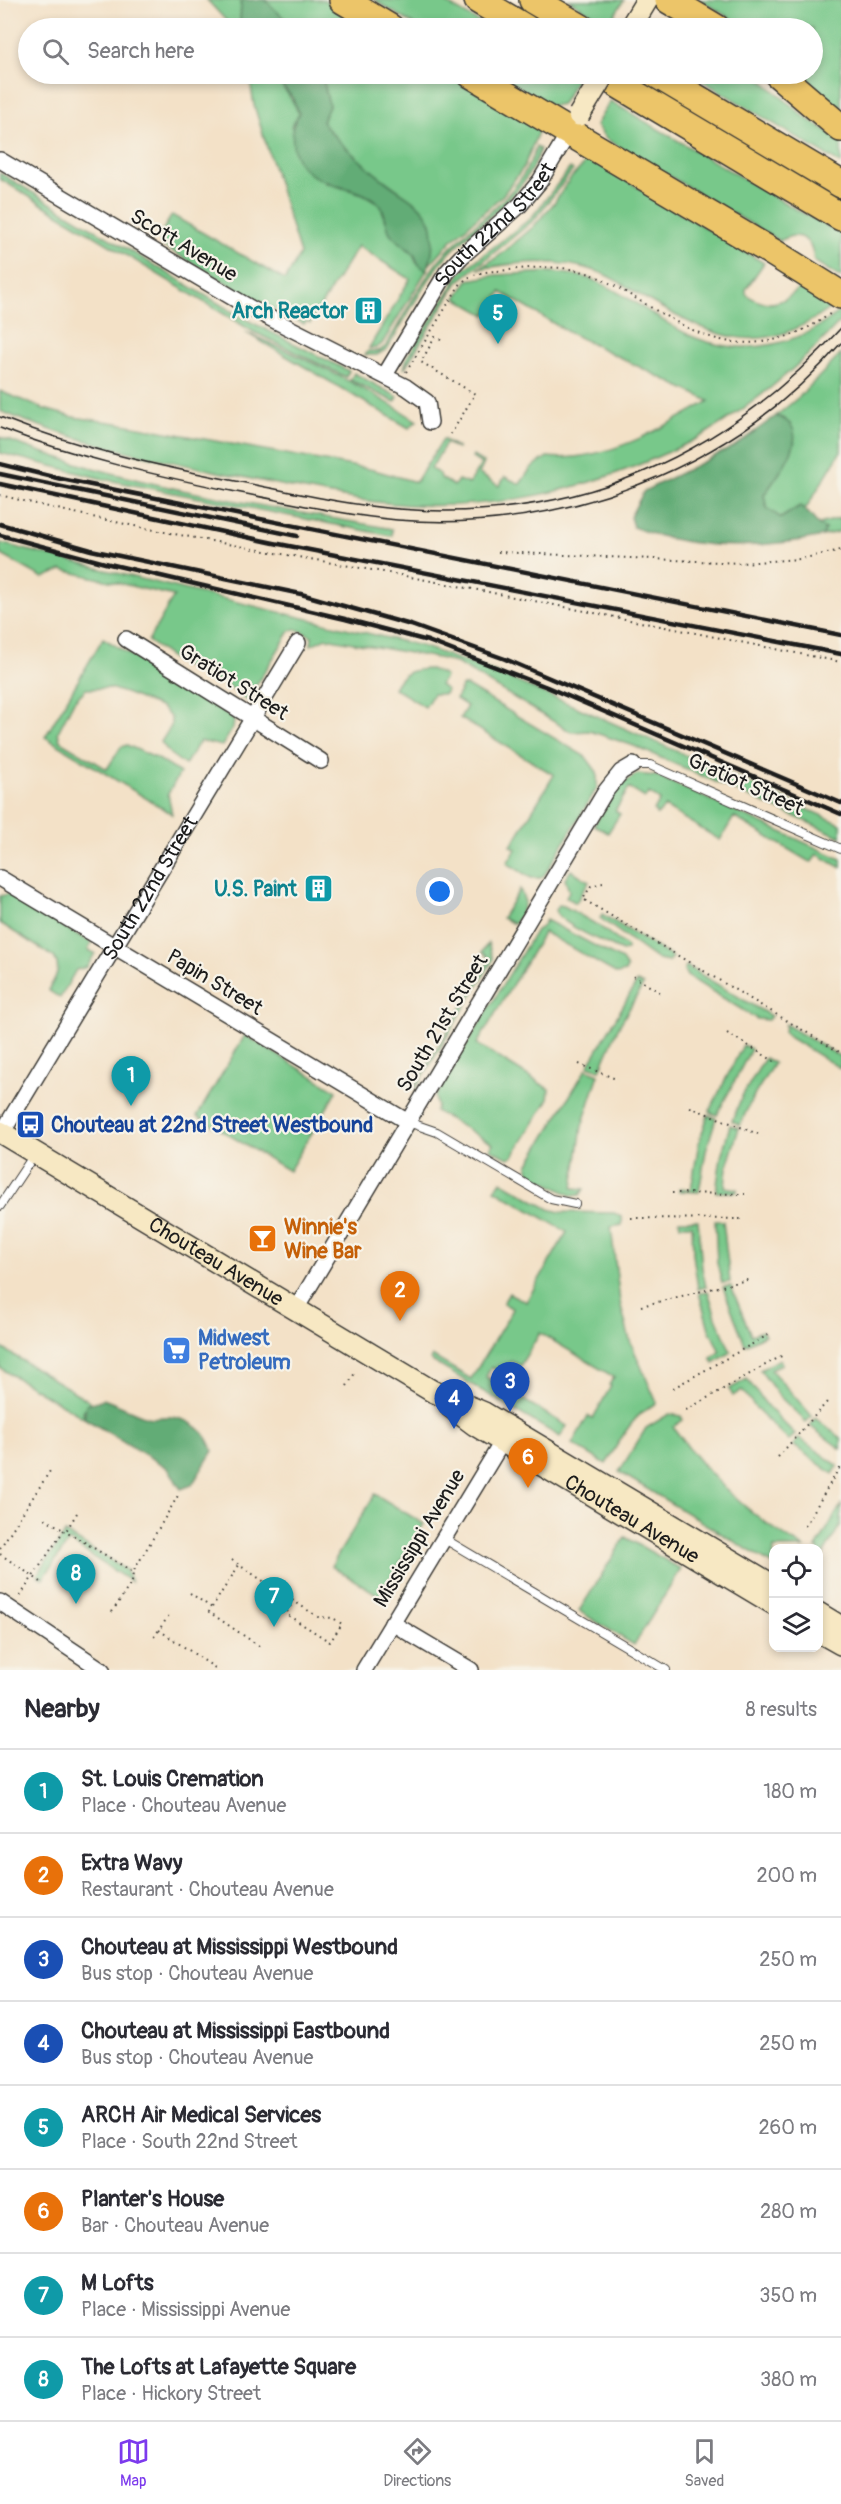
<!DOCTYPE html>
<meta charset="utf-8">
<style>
body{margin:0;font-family:Pangolin,sans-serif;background:#f7f7f7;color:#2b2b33}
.controls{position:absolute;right:18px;bottom:18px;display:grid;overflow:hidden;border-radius:12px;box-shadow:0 3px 9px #0003}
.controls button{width:54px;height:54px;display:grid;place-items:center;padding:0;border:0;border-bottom:2px solid #e1e1e2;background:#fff;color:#2b2b33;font:30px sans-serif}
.you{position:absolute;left:440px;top:892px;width:21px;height:21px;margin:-15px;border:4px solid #fff;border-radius:50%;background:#1a73e8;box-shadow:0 0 0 9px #1a73e833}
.badge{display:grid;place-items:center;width:39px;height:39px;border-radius:50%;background:#7c3aed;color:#fff;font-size:20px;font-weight:700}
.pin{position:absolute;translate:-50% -50px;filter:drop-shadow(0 2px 3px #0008)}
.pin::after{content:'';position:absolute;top:32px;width:21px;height:18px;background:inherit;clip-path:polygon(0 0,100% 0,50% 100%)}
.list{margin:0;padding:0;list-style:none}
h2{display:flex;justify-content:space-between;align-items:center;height:78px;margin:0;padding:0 24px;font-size:26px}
h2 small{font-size:20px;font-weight:400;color:#7c7c81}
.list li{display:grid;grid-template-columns:39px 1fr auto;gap:18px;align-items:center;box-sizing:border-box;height:84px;padding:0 24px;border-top:2px solid #e1e1e2}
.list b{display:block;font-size:22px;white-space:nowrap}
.list p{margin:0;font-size:20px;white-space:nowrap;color:#7c7c81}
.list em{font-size:20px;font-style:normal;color:#7c7c81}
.icon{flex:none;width:33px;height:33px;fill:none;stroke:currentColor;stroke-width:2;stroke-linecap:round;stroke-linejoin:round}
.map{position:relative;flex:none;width:841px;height:1670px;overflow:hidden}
.search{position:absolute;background:#fff;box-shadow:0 3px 9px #0003;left:18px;right:18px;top:18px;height:66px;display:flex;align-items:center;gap:15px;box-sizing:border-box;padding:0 21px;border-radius:33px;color:#7c7c81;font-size:22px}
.sheet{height:750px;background:#fff}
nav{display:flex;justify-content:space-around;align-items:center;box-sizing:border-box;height:84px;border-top:2px solid #e1e1e2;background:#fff;font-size:16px;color:#7c7c81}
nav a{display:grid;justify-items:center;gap:3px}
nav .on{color:#7c3aed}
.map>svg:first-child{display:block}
.green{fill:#78c88a;stroke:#4a7253;stroke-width:1.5}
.forest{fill:#62ac76;stroke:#3f6449;stroke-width:1.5}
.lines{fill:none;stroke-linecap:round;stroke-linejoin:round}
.lane-casing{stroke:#3c3a36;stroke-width:10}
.street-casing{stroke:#3c3a36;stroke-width:18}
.secondary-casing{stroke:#3c3a36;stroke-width:24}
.highway-casing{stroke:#3c3a36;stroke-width:30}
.path{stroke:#3c3a36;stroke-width:2;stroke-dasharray:1.5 4.5;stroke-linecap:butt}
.lane{stroke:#fff;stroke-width:8}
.street{stroke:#fff;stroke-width:15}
.secondary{stroke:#f7e8c3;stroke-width:21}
.highway{stroke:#ecc569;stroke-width:27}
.tram{stroke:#1c1c1c;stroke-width:1.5}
.rail{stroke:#1c1c1c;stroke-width:4.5}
.secondary-bridge-casing{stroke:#3c3a36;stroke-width:24;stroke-linecap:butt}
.secondary-bridge{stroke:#f7e8c3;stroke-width:21}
.labels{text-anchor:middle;stroke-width:4.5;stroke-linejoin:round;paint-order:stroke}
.street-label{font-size:21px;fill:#1c1c1c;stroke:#f7f3e8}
.culture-label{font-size:21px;font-weight:bold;fill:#0d838f;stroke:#f7f3e8;text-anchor:end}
.transit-label{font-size:21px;font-weight:bold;fill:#164399;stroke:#f7f3e8;text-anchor:start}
.food-label{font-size:21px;font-weight:bold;fill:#c56008;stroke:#f7f3e8;text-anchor:start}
.shop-label{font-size:21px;font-weight:bold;fill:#366cbe;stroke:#f7f3e8;text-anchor:start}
</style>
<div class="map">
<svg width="841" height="1670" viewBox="0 0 841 1670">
<rect width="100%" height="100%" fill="#f7f3e8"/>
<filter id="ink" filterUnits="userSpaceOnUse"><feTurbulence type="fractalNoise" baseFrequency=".0167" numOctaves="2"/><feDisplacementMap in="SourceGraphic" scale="12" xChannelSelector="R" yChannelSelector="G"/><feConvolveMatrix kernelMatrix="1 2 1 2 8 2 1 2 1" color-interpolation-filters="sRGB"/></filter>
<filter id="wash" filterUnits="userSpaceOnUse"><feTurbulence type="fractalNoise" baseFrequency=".008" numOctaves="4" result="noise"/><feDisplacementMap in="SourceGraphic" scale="24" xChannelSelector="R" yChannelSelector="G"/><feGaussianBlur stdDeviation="1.35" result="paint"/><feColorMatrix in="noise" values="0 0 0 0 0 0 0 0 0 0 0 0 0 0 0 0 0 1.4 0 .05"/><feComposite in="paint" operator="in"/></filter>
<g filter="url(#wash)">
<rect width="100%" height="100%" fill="#f3e1c7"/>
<path class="green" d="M207 0H241L240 28H233Z
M265 0H324L372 28H294Z
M374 0H441L489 28H419Z
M568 0H624L609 24Z
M700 0H841V110L801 74H812V28H746Z
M249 74H270C283 86 292 97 299 114L291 126 326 183 363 194 380 204 390 233 413 254 416 262 427 270 382 344 376 348H369L410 279 358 246 310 323 307 321 304 324 256 300 161 245 162 231 172 215 285 280 300 254 254 105Z
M322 74H447L536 126 538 132 524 167 503 195 452 240 429 265 432 248 413 201 365 166 341 145 322 122 329 106Z
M496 74H566L576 80 562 104 552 106Z
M691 74H755L807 119 841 139V164Z
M610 101 799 211 841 233V278L814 261C813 240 799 229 780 241L606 139 596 125Z
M536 147 540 149C526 198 478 221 447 256 423 283 406 319 387 349L377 355H365L368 351H379L386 346C402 319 417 289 436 264 468 222 520 201 536 147Z
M586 162H596L764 263 746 289V294C766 310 785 303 801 286L833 306C763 359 717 340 648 300 632 290 615 278 596 271 559 258 517 262 478 269L499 256 533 227 554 203 570 179Z
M570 168 573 170 534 220 458 282 404 369 407 357 461 272 531 218Z
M0 173 243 318 349 371 346 377 252 331 0 179Z
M552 272C566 273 580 275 593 280 629 294 660 323 696 338 746 358 802 344 841 310V321C801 365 756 403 705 434 692 442 677 448 664 454 574 495 474 514 376 502 326 496 277 484 228 474 149 457 75 442 0 411V391L44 409 73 417 117 423 374 470 416 482 443 439 458 448 457 449 446 443 431 469 440 474 441 478 454 486 458 480 469 484 481 464 472 458 473 456 484 463 479 474 499 486 505 477 520 484 531 468 547 457C604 463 661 429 709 401L568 332 501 292 486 315 456 298 468 280 496 275Z
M245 332C304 358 364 386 417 421L409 428Z
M841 354V451L805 510 800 506 781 518 767 509 764 495 780 472 795 443 785 419 776 416 800 396Z
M354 373 398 397 395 402 350 380Z
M0 437C125 486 260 505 392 529V536L103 479 0 453Z
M841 518V531L823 536 825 529 816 525Z
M0 543 133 577 421 646 494 672 581 709 841 824V837L634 746 590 731 571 732 458 664 443 659 326 638 311 645 312 636 296 629 290 631 247 700 241 697 229 686 180 664 148 641 174 596 62 570 43 578 0 554Z
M103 638 230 716 234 721 233 728 222 746 200 741 185 765 170 754 161 742 171 726V718L162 708 128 694 110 688 86 689 74 701 58 732 60 741 107 769 121 747 127 745 160 760 180 773 168 794 172 814 45 737Z
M430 669 444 675 445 677 440 685 447 690 445 694H433L425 707 394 688C402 672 413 669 430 669Z
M462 686H467L586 757 597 772V788L545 874 541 878H531L507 863 516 849 511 846 554 775 460 718 467 706 456 699Z
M637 774 657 776 841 859V868L817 854 812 862 808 861 734 817 720 840 665 807 657 815 654 811 660 800 649 793 645 798 629 788 615 811 620 814 608 833 594 825 618 787Z
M571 870 589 881 576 903 566 897 569 891 565 879Z
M520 889 525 902 520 916 514 924 502 918Z
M8 894 92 943 88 950 95 953 87 967 76 970 60 998 48 990C55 979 62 969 54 957L0 923V896Z
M559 905 564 906 599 926 627 947V950L622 951C608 944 559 924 555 910Z
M602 914 672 957 668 962 658 960 600 918Z
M546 920 622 960 627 968 625 972 617 974 544 932 477 1044 549 1089 548 1100 513 1156 508 1158 490 1149 493 1144 435 1111 437 1107 435 1097 536 930 541 928Z
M488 943 493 959 492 962 416 1088 415 1085 489 961 488 957 482 952Z
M686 966 771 1016 768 1020 757 1019 687 976 684 970Z
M637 982 643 985 618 1028 600 1070 588 1066Z
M785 1024 841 1057V1069L787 1036 784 1033Z
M245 1035 337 1091 289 1171 197 1116Z
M743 1045 751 1049 717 1115 709 1112Z
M765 1058 774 1063 752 1099 740 1125 732 1121 742 1096Z
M586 1069 599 1074 582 1126 573 1188 584 1189 580 1195 572 1196 532 1175 528 1170V1165Z
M708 1115 716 1118 706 1151 699 1192 679 1191V1188L691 1189 699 1142Z
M730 1125 739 1128 727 1167 725 1187 737 1189V1192H716L721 1157Z
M501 1181 549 1209 560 1212 614 1213 622 1217V1225L611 1227 620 1302 630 1341 657 1403C631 1415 620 1441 606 1464L572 1444 588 1416 593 1418 611 1386 609 1385 614 1377 540 1333 520 1366 511 1361 503 1373 491 1367 486 1377 567 1426 560 1437 430 1360 432 1356 471 1379 513 1309 503 1303 509 1293 526 1302 567 1232 495 1190Z
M679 1220H698L702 1268 706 1287 698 1289 693 1254 692 1225H680Z
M715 1221H723L730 1282 722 1283 717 1263Z
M731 1286 751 1335 762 1331 765 1335 745 1345 723 1287Z
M708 1291 716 1317 731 1352 714 1363 711 1358 720 1352 709 1329 699 1293Z
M0 1347 91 1402 83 1411 84 1418 0 1368Z
M780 1359 782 1364 771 1370 812 1416 806 1422 779 1396 760 1370Z
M747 1379 768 1407 795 1434 789 1441 759 1412 742 1390 733 1396 729 1389Z
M669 1414 681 1416 683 1420 673 1427C711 1480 749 1515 804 1548H774L773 1565 619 1472 646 1428Z
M815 1418 841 1438V1449L810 1426Z
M799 1438 838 1466 833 1474 793 1445Z
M375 1494 424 1524 380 1596 331 1566Z
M841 1505V1524L819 1562 818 1548H816Z
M65 1533 126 1570 131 1582 69 1541 43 1579 37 1575Z
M625 1537 681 1569 634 1645 579 1611Z"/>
<path class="forest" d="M241 0H265L294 28H240Z
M271 74H322L329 106 322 122C341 145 362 163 386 182 400 193 419 201 428 217 436 229 433 258 427 270 415 265 419 261 413 253 406 245 394 241 389 231 386 223 385 211 380 205 360 181 298 192 293 144 292 129 291 127 299 114L292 97Z
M776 416C818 428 778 475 764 495L767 508 781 518 800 506C812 513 814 524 825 529L823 536C761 549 693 551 633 527L630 517 644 491 733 447Z
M103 1399C118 1404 132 1412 147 1417 155 1419 163 1416 171 1417 191 1419 208 1432 213 1451L192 1485 181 1489C174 1481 175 1475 166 1467L84 1418 86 1405Z"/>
</g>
<g filter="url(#ink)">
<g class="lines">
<defs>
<path id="lane" d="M633 765H650L661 770 841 849
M408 1122 437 1132 551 1199 575 1204
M0 1206 34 1155
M443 1538 666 1670"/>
<g id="street">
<path d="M0 160 252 309 406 387 427 402 430 422"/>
<path id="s1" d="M385 375 447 272 461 257 520 205 540 181 569 132"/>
<path d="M126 639 321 761"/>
<path d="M0 878 408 1122"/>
<path id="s2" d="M2 1133 298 643"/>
<path d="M296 1309 605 792 621 772 633 765"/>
<path d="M0 1602 102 1670"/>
<path d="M392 1623 471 1670"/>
<path d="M364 1670 507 1434"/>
</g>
<g id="secondary">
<path d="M630 28 647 0"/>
<path id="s3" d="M0 1132 432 1391 484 1413 774 1586"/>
<path id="s4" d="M451 1407 475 1425 774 1604"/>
<path d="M818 1613 841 1627"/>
<path d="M818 1631 841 1644"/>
</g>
<path id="highway" d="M343 0 390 28
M478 0 525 28
M533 0 581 28
M669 0 716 28
M471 74 772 252 841 295
M601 74 841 217
M656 74 841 184
M778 74 841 128"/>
</defs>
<use href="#lane" class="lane-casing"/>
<use href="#street" class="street-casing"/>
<use href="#secondary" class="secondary-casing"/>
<use href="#highway" class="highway-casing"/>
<path class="path" d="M441 340 435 337 421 362 475 394 451 434
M406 372 459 286C472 270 490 272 509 270 535 267 562 265 587 273 606 279 623 291 640 301 661 313 682 327 705 335 747 352 796 340 831 313
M0 495C132 529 266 551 400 575 547 603 694 633 841 662
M498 552 741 563 800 559 841 550
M603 883 591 886 583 899 841 1053
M633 976 661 993
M727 1033 774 1061
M579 1064 616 1079
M690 1107 758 1134
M672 1193 745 1194
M631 1218 744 1219
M641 1306 751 1279
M347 1386 355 1373
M673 1388 772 1333
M686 1410 785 1354
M778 1457 827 1402
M77 1513 66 1531 133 1572 179 1494
M45 1518 63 1530
M805 1526 841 1465
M0 1548 50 1471
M0 1554 41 1582
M232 1560 239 1565
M190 1593 212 1608
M20 1596 64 1530
M112 1612 132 1582 133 1572
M287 1612 293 1602
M159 1630 218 1670
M154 1637 170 1614
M259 1646 209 1612 239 1565 318 1617 333 1618 342 1624 330 1642 286 1614"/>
<use href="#lane" class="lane"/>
<use href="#street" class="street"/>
<use href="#secondary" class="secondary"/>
<use href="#highway" class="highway"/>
<path class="tram" d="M0 417C80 449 162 467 246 483 296 493 347 505 399 509 575 523 723 458 841 328
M0 428C77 458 156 475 236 492 289 502 343 515 397 520 562 533 732 470 841 343"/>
<path class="rail" d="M0 464 61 479 841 635
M0 474 297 536
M0 484 274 543 841 654
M0 524 91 550 301 594 411 625 505 659 841 803
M0 535 105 563 345 619 428 641 547 687 841 814"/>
<defs>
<path id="secondary-bridge" d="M579 115 604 74"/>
</defs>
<use href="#secondary-bridge" class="secondary-bridge-casing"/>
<use href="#secondary-bridge" class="secondary-bridge"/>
</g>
</g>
<defs>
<symbol id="building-square" viewBox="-11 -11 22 22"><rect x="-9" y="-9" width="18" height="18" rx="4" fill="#0f9aa8" stroke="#f7f3e8"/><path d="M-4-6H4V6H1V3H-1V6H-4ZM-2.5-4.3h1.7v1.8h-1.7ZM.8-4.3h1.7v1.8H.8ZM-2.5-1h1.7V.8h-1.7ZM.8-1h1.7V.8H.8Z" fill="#fff"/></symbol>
<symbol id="bus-square" viewBox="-11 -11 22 22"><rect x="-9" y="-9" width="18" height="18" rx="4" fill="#1a4fb4" stroke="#f7f3e8"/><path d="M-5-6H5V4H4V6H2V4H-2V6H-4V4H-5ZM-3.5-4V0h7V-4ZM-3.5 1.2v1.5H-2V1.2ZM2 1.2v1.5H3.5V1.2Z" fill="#fff"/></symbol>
<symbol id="bar-square" viewBox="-11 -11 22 22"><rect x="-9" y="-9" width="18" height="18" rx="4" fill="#e8710a" stroke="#f7f3e8"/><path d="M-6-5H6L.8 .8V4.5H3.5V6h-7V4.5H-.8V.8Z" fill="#fff"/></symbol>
<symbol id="supermarket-square" viewBox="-11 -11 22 22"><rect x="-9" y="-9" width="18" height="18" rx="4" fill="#3f7fe0" stroke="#f7f3e8"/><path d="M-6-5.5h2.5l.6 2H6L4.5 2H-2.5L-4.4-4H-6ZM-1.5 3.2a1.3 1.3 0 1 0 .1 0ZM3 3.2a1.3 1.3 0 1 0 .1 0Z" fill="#fff"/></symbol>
</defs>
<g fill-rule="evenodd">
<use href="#building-square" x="352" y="294" width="33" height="33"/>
<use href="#building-square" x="302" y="872" width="33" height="33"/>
<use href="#bus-square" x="14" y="1108" width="33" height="33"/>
<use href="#bar-square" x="246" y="1222" width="33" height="33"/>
<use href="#supermarket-square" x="160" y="1334" width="33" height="33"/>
</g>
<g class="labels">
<g class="street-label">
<text dy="7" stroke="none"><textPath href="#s1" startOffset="188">South 22nd Street</textPath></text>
<text transform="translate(184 245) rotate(31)" y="7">Scott Avenue</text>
<text transform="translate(234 682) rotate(32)" y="7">Gratiot Street</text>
<text transform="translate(746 784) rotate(24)" y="7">Gratiot Street</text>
<text dy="7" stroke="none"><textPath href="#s2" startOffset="286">South 22nd Street</textPath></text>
<text transform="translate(215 982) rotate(31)" y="7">Papin Street</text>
<text transform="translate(442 1023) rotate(-59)" y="7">South 21st Street</text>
<text dy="7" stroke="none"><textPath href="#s3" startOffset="252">Chouteau Avenue</textPath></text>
<text dy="7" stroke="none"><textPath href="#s4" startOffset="213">Chouteau Avenue</textPath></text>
<text transform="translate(419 1538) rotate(-59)" y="7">Mississippi Avenue</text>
</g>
<g class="culture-label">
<text x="348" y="318">Arch Reactor</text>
<text x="297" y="896">U.S. Paint</text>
</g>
<g class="transit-label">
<text x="51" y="1132">Chouteau at 22nd Street Westbound</text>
</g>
<g class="food-label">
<text x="284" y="1234">Winnie's<tspan x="284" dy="24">Wine Bar</tspan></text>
</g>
<g class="shop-label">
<text x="198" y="1345">Midwest<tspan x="198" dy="24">Petroleum</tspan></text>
</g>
</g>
</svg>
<div class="controls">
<button><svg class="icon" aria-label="locate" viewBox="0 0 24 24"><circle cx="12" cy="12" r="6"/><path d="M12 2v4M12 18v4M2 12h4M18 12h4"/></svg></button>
<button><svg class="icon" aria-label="layers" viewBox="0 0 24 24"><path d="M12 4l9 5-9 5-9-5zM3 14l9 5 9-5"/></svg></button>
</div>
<div class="you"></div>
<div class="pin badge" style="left:131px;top:1106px;background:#0f9aa8">1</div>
<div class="pin badge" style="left:400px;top:1321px;background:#e8710a">2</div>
<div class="pin badge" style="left:510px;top:1412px;background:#1a4fb4">3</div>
<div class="pin badge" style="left:454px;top:1429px;background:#1a4fb4">4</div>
<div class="pin badge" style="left:498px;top:344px;background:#0f9aa8">5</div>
<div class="pin badge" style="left:528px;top:1488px;background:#e8710a">6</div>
<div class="pin badge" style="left:274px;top:1627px;background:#0f9aa8">7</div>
<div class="pin badge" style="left:76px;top:1604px;background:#0f9aa8">8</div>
<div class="search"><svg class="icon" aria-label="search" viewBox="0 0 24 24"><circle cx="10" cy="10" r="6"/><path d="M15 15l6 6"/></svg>Search here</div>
</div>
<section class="sheet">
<h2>Nearby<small>8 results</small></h2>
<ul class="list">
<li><span class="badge" style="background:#0f9aa8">1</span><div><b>St. Louis Cremation</b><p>Place · Chouteau Avenue</p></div><em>180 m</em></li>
<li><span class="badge" style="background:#e8710a">2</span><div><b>Extra Wavy</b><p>Restaurant · Chouteau Avenue</p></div><em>200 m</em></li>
<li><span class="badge" style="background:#1a4fb4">3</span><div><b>Chouteau at Mississippi Westbound</b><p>Bus stop · Chouteau Avenue</p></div><em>250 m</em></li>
<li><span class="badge" style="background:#1a4fb4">4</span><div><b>Chouteau at Mississippi Eastbound</b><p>Bus stop · Chouteau Avenue</p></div><em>250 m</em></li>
<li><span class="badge" style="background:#0f9aa8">5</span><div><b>ARCH Air Medical Services</b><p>Place · South 22nd Street</p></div><em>260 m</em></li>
<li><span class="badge" style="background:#e8710a">6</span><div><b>Planter's House</b><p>Bar · Chouteau Avenue</p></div><em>280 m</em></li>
<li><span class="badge" style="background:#0f9aa8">7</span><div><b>M Lofts</b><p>Place · Mississippi Avenue</p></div><em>350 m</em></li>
<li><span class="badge" style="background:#0f9aa8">8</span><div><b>The Lofts at Lafayette Square</b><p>Place · Hickory Street</p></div><em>380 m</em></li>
</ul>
</section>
<nav>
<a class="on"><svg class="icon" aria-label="map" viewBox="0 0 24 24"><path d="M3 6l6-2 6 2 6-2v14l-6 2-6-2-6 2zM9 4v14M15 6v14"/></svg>Map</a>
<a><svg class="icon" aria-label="directions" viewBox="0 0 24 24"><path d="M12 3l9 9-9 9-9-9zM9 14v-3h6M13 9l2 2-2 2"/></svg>Directions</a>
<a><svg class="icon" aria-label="saved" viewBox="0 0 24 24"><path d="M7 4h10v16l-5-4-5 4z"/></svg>Saved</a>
</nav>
